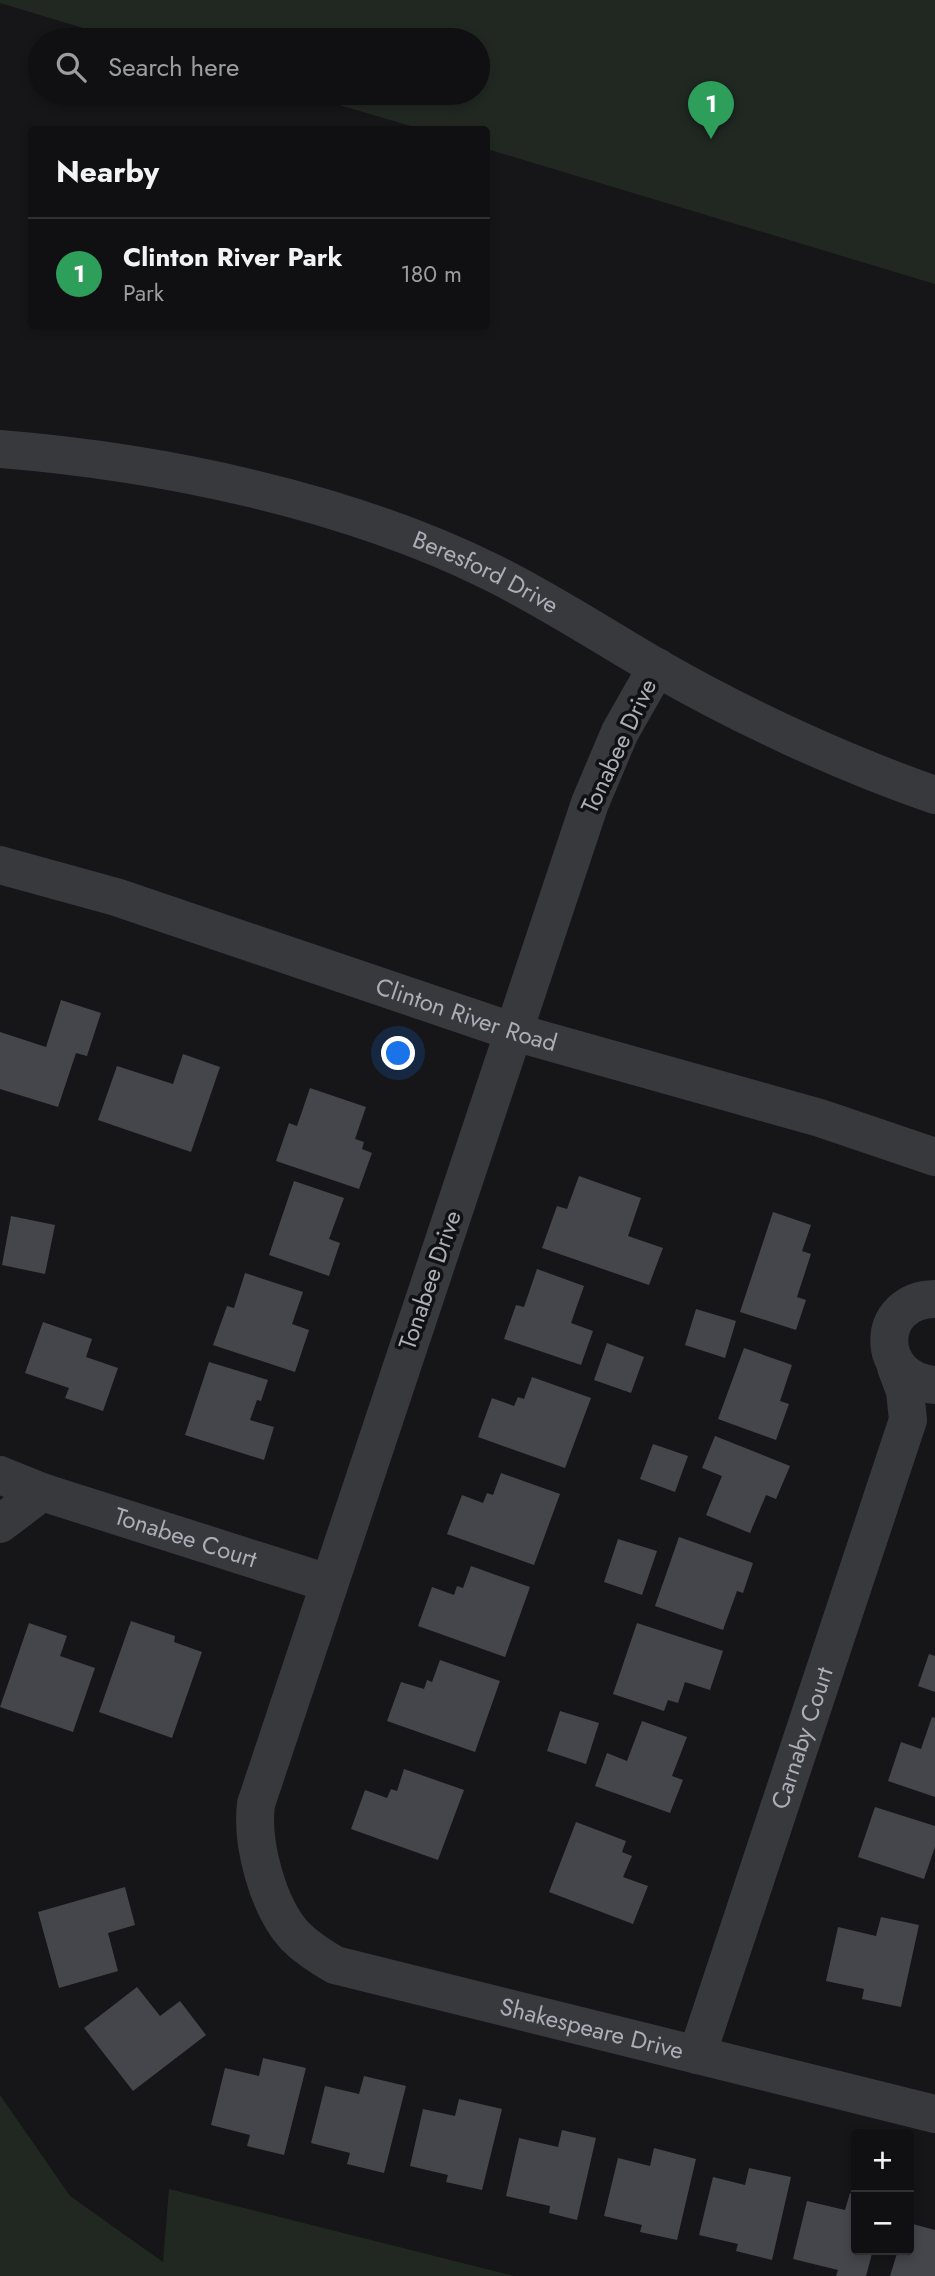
<!DOCTYPE html>
<meta charset="utf-8">
<style>
body{margin:0;font-family:Jost,sans-serif;background:#19191b;color:#f1f3f6}
.controls{position:absolute;right:21px;bottom:21px;display:grid;overflow:hidden;border-radius:7px;box-shadow:0 4px 10px #0003}
.controls button{width:63px;height:63px;display:grid;place-items:center;padding:0;border:0;border-bottom:2px solid #303032;background:#101012;color:#f1f3f6;font:35px sans-serif}
.you{position:absolute;left:399px;top:1054px;width:24px;height:24px;margin:-18px;border:5px solid #fff;border-radius:50%;background:#1a73e8;box-shadow:0 0 0 10px #1a73e833}
.badge{display:grid;place-items:center;width:46px;height:46px;border-radius:50%;background:#2563eb;color:#fff;font-size:23px;font-weight:700}
.pin{position:absolute;translate:-50% -58px;filter:drop-shadow(0 2px 4px #0008)}
.pin::after{content:'';position:absolute;top:37px;width:24px;height:21px;background:inherit;clip-path:polygon(0 0,100% 0,50% 100%)}
.list{margin:0;padding:0;list-style:none}
h2{display:flex;justify-content:space-between;align-items:center;height:91px;margin:0;padding:0 28px;font-size:30px}
h2 small{font-size:23px;font-weight:400;color:#9c9d9f}
.list li{display:grid;grid-template-columns:46px 1fr auto;gap:21px;align-items:center;box-sizing:border-box;height:112px;padding:0 28px;border-top:2px solid #303032}
.list b{display:block;font-size:26px;white-space:nowrap}
.list p{margin:0;font-size:23px;white-space:nowrap;color:#9c9d9f}
.list em{font-size:23px;font-style:normal;color:#9c9d9f}
.icon{flex:none;width:38px;height:38px;fill:none;stroke:currentColor;stroke-width:2;stroke-linecap:round;stroke-linejoin:round}
.map{position:relative;flex:none;width:935px;height:2276px;overflow:hidden}
.search{position:absolute;background:#101012;box-shadow:0 4px 10px #0003;left:28px;top:28px;width:462px;height:77px;display:flex;align-items:center;gap:18px;box-sizing:border-box;padding:0 24px;border-radius:38px;color:#9c9d9f;font-size:26px}
.panel{position:absolute;background:#101012;box-shadow:0 4px 10px #0003;left:28px;top:126px;width:462px;height:203px;border-radius:7px}
.map>svg:first-child{display:block}
.green{fill:#212822}
.building{fill:#45464b}
.lines{fill:none;stroke-linecap:round;stroke-linejoin:round}
.minor{stroke:#38393d;stroke-width:38}
.tertiary{stroke:#38393d;stroke-width:38}
.labels{text-anchor:middle;stroke-width:7;stroke-linejoin:round;paint-order:stroke}
.street-label{font-size:24px;fill:#aaaeb7;stroke:#111113}
</style>
<div class="map">
<svg width="935" height="2276" viewBox="0 0 935 2276">
<rect width="100%" height="100%" fill="#161618"/>
<path class="green" d="M0 0H935V284L487 149 486 130 421 129 298 93H478V40H123L0 3Z
M0 2095 70 2196 163 2262 169 2189 514 2276H0Z"/>
<path class="building" d="M61 1000 101 1013 87 1056 76 1053 58 1107 0 1089V1032L46 1047Z
M183 1054 220 1067 191 1152 98 1120 117 1066 173 1084Z
M310 1088 366 1107 355 1139 364 1142 362 1149 372 1153 359 1189 276 1161 289 1123 297 1126Z
M579 1176 641 1198 628 1236 663 1248 649 1285 542 1248 557 1206 567 1209Z
M294 1181 344 1198 329 1239 340 1243 329 1276 269 1255Z
M773 1212 811 1225 802 1251 811 1254 797 1297 806 1300 796 1330 740 1312Z
M11 1216 55 1225 45 1274 2 1265Z
M537 1269 584 1286 571 1323 593 1331 581 1365 504 1339 516 1305 524 1307Z
M245 1273 303 1292 292 1324 309 1330 295 1372 213 1345 227 1306 234 1308Z
M696 1309 736 1321 725 1358 685 1345Z
M43 1322 92 1339 86 1357 118 1368 103 1411 65 1398 69 1388 25 1373Z
M607 1343 644 1357 631 1393 594 1380Z
M744 1348 792 1365 780 1401 789 1404 776 1440 718 1419Z
M209 1362 268 1380 261 1401 257 1400 250 1420 274 1427 264 1460 185 1435Z
M532 1377 591 1398 565 1468 478 1437 492 1398 514 1406 518 1397 524 1399Z
M715 1436 790 1466 776 1499 766 1495 750 1533 706 1515 722 1476 702 1468Z
M653 1444 688 1456 675 1492 640 1479Z
M501 1473 560 1494 534 1565 447 1534 462 1495 483 1503 487 1493 493 1495Z
M679 1537 753 1563 743 1593 737 1591 723 1630 655 1606Z
M618 1539 657 1551 642 1595 604 1582Z
M471 1566 530 1587 505 1657 418 1626 432 1587 454 1595 457 1586 463 1588Z
M131 1621 175 1636 174 1642 202 1652 172 1738 99 1712Z
M29 1623 67 1636 60 1656 95 1668 73 1732 0 1707Z
M637 1623 723 1651 710 1690 685 1682 678 1703 668 1700 664 1711 613 1694Z
M929 1654 935 1656V1692L918 1686Z
M440 1660 500 1681 475 1752 387 1721 401 1682 424 1689 427 1680 432 1682Z
M560 1711 599 1723 586 1764 547 1751Z
M932 1717 935 1718V1797L888 1781 901 1742 921 1749Z
M642 1721 687 1737 672 1776 683 1780 670 1813 595 1786 607 1753 627 1761Z
M404 1769 464 1790 438 1860 351 1829 365 1790 387 1798 391 1789 397 1791Z
M875 1807 935 1826V1847L924 1879 858 1857Z
M576 1822 626 1841 622 1852 632 1856 623 1877 648 1886 633 1924 549 1892Z
M125 1887 135 1925 108 1933 118 1971 59 1988 38 1912Z
M881 1917 919 1925 901 2007 862 1999 864 1989 826 1981 838 1927 876 1936Z
M137 1987 160 2016 180 2001 206 2035 133 2091 84 2028Z
M263 2058 306 2068 284 2155 247 2146 250 2135 211 2125 225 2068 259 2076Z
M364 2076 406 2086 384 2173 347 2164 350 2153 311 2143 325 2086 359 2094Z
M459 2099 502 2109 482 2190 446 2182 448 2175 410 2166 423 2109 455 2116Z
M562 2130 596 2138 577 2220 549 2213 550 2206 506 2196 519 2138 558 2147Z
M654 2148 696 2159 677 2240 640 2232 642 2225 604 2216 618 2158 650 2166Z
M749 2168 791 2177 772 2260 736 2251 738 2244 699 2235 713 2177 745 2185Z
M850 2193 856 2194V2250H873L866 2276H836L838 2270 793 2259 807 2201 845 2210Z
M909 2223 935 2230V2276H890L898 2250H909Z"/>
<g class="lines">
<g class="minor">
<path id="s1" d="M0 449C161 462 345 500 491 572 548 600 601 635 656 667 741 716 842 763 935 795"/>
<path id="s2" d="M657 667 620 732 590 803 256 1804C251 1843 268 1907 295 1936 307 1948 321 1957 335 1965L935 2114"/>
<path d="M935 1299C874 1300 874 1380 935 1385"/>
<path id="s3" d="M0 1475 42 1492 328 1583"/>
<path d="M0 1524 42 1492"/>
<path id="s4" d="M697 2055 908 1420 905 1391 896 1367"/>
</g>
<path class="tertiary" id="s5" d="M0 865 116 897 514 1032 820 1118 935 1157"/>
</g>
<g class="labels">
<g class="street-label">
<text dy="8" stroke="none"><textPath href="#s1" startOffset="504">Beresford Drive</textPath></text>
<text transform="translate(619 746) rotate(-65)" y="8">Tonabee Drive</text>
<text dy="8" stroke="none"><textPath href="#s5" startOffset="490">Clinton River Road</textPath></text>
<text transform="translate(430 1280) rotate(-71)" y="8">Tonabee Drive</text>
<text dy="8" stroke="none"><textPath href="#s3" startOffset="196">Tonabee Court</textPath></text>
<text dy="8" stroke="none"><textPath href="#s4" startOffset="334">Carnaby Court</textPath></text>
<text dy="8" stroke="none"><textPath href="#s2" startOffset="1662">Shakespeare Drive</textPath></text>
</g>
</g>
</svg>
<div class="controls">
<button>+</button>
<button>−</button>
</div>
<div class="you"></div>
<div class="pin badge" style="left:711px;top:139px;background:#2e9e5b">1</div>
<div class="search"><svg class="icon" aria-label="search" viewBox="0 0 24 24"><circle cx="10" cy="10" r="6"/><path d="M15 15l6 6"/></svg>Search here</div>
<section class="panel">
<h2>Nearby<small></small></h2>
<ul class="list">
<li><span class="badge" style="background:#2e9e5b">1</span><div><b>Clinton River Park</b><p>Park</p></div><em>180 m</em></li>
</ul>
</section>
</div>
